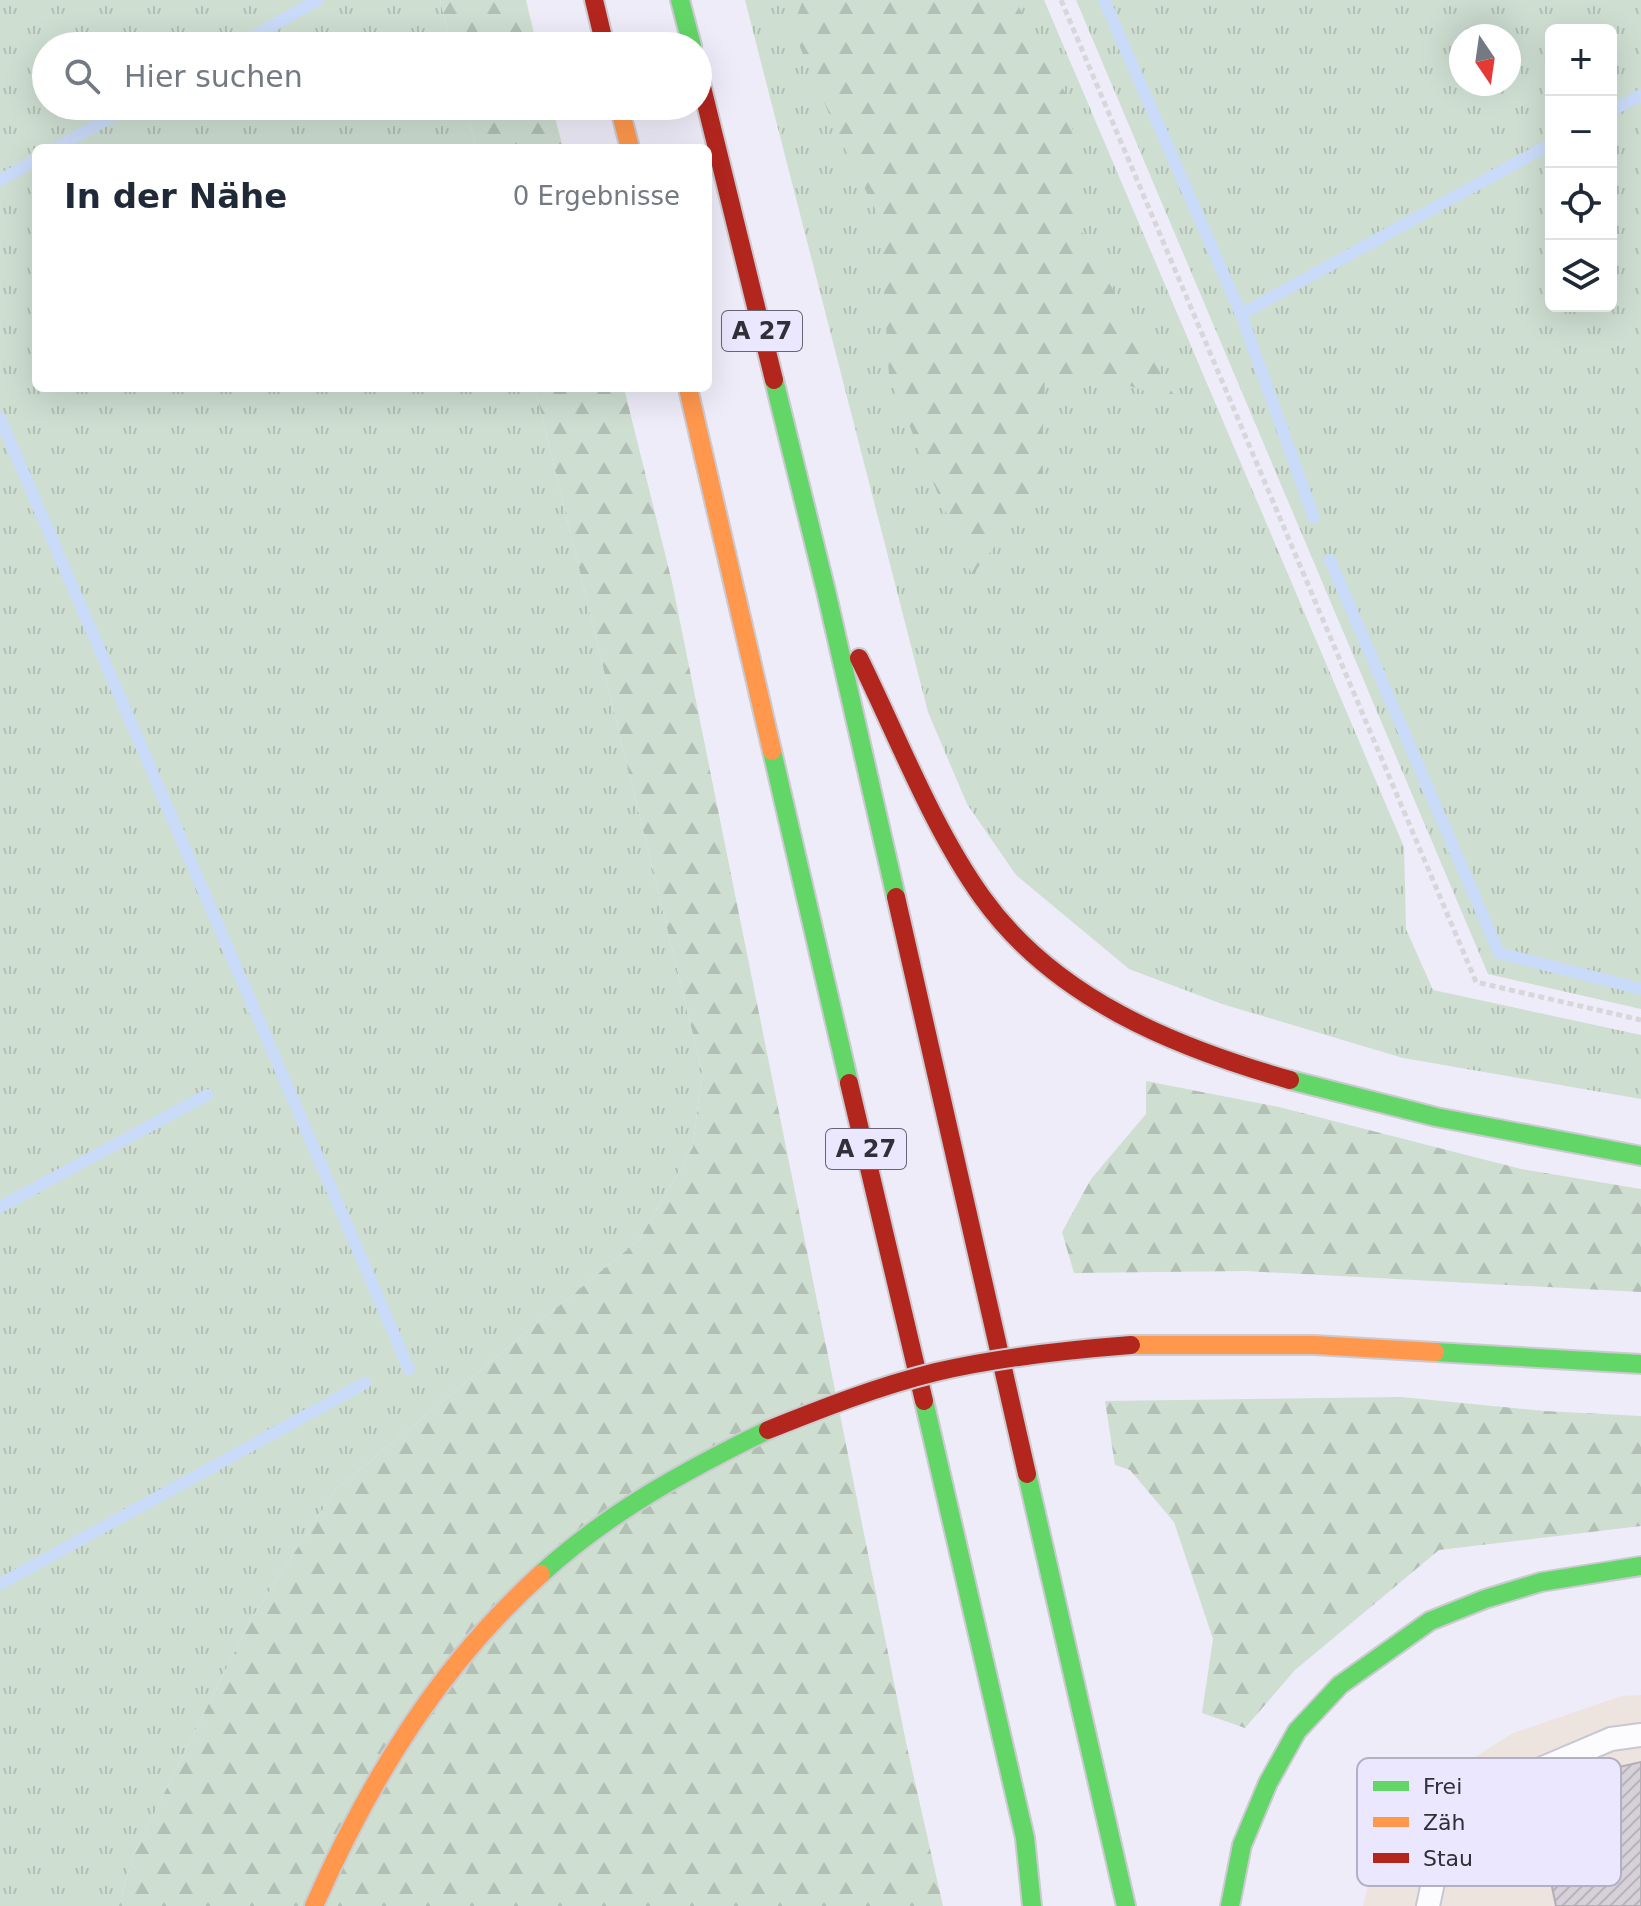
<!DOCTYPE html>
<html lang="de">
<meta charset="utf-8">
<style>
body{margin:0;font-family:"DejaVu Sans",sans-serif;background:#f2f2f3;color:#1f2937}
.controls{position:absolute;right:24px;top:24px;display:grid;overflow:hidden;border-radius:12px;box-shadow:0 8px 32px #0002}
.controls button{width:72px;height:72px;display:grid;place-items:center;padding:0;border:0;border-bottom:2px solid #e0e1e3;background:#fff;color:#1f2937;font:40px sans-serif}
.compass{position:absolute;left:1449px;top:24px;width:72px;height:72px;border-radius:50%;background:#fff;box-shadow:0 8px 32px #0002;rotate:167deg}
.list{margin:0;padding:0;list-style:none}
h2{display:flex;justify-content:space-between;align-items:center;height:104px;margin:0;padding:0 32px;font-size:34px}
h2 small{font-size:26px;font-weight:400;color:#747a83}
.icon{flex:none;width:44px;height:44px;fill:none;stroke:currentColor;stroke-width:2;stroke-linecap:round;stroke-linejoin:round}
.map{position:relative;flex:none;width:1641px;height:1906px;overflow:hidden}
.search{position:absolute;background:#fff;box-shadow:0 8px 32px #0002;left:32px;top:32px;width:680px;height:88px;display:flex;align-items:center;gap:20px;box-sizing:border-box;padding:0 28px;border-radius:44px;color:#747a83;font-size:30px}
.panel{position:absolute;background:#fff;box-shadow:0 8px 32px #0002;left:32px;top:144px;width:680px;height:248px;border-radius:12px}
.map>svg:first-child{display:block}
.industrial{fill:#ede4e0}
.grass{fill:url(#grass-tufts);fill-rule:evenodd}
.forest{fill:url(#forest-firs)}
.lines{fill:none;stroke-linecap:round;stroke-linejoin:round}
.stream{stroke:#cadbf9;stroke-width:12}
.building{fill:url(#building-hatch);stroke:#b3adb5;stroke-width:2}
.lane-casing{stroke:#c9c7d2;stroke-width:26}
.fast-casing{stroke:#cbcad1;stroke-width:22}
.slow-casing{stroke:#cbcad1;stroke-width:22}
.jam-casing{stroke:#cbcad1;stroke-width:22}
.path{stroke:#d7d6da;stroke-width:5;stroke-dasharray:6 4;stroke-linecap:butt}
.lane{stroke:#fcfcfe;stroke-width:22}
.fast{stroke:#63d668;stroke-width:18}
.slow{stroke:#ff974d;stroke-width:18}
.jam{stroke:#b3261e;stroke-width:18}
.jam-bridge-casing{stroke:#cbcad1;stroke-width:22;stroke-linecap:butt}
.jam-bridge{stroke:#b3261e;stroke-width:18}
.labels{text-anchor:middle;stroke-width:8;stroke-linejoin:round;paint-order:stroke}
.shield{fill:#eae7fe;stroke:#686673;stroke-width:2}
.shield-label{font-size:24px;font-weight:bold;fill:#312f38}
.key{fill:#eae7fe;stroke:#b2b0c3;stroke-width:2}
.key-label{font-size:22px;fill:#312f38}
</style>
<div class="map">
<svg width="1641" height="1906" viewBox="0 0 1641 1906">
<defs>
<pattern id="grass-tufts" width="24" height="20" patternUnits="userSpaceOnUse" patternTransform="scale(2)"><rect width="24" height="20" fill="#ceded1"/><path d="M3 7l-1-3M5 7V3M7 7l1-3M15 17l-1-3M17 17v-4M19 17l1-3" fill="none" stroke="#b1bfb4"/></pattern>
<pattern id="forest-firs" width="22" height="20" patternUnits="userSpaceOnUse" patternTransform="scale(2)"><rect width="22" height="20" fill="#ceded1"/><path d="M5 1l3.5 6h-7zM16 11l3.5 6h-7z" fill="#b1bfb4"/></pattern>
<pattern id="building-hatch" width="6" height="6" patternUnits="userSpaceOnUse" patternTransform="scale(2)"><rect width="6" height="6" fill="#d6d0d9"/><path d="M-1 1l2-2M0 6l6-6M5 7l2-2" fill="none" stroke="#b8b3bb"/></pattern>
</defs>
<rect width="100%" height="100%" fill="#eeecf9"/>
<path class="industrial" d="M1641 1695V1906H1363L1375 1859 1426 1788 1513 1733 1622 1696Z"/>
<path class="grass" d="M0 0H440L451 46H46V106H466L476 148H36V388H535L702 1071 693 1147 639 1240 336 1489 250 1621 132 1858 119 1906H0Z
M745 0H1044L1404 847 1406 929 1433 990 1641 1035V1099L1403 1058 1222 1004 1129 969 1016 875 967 804 928 712Z
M1076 0H1641V1009L1488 974ZM1551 30H1611V306H1551ZM1461 36H1509V84H1461Z"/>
<path class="forest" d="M440 0H526L537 46H451Z
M803 0H1015L1070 102 1080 228 1135 331 1178 402 1100 376H1045L1041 488 972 575 889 377 880 219 841 141 792 29Z
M466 106H552L563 148H476Z
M535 388H624L672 582 907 1747 943 1906H119L132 1858 250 1621 336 1489 639 1240 693 1147 702 1071Z
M1146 1081 1279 1107 1521 1169 1641 1189V1292L1245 1271 1074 1273 1062 1232 1091 1179 1146 1114Z
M1401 1397 1544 1411 1641 1416V1526L1439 1550 1295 1670 1245 1728 1202 1713 1213 1639 1174 1522 1130 1470 1115 1465 1105 1401Z"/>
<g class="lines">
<path class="stream" d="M1104 0 1241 314 1551 144
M237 46 318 0
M1611 111 1641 95
M56 148 131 106
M0 180 36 160
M1241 314 1314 518
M0 418 409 1369
M1330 560 1499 953 1641 989
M0 1207 207 1095
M0 1584 365 1383"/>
</g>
<path class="building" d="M1641 1762V1906H1556L1531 1787Z"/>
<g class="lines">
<defs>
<path id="lane" d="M1428 1906 1439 1854 1489 1791 1611 1739 1641 1735"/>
<path id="fast" d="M680 0 692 46
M774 380 826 591 896 897
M772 751 849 1083
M1290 1080 1436 1117 1641 1156
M1435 1352 1641 1364
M924 1401 1025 1838 1032 1906
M1027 1474 1126 1906
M541 1574C609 1512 686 1470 768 1430
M1230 1906 1242 1845 1268 1783 1297 1731 1340 1685 1430 1621 1485 1599 1541 1582 1641 1566"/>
<path id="slow" d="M619 106 630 148
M688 388 772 751
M1131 1345H1314L1435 1352
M314 1906C369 1781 439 1666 541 1574"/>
<path id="jam" d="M594 0 605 46
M698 71 774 380
M859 658C897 735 932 827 982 897 1054 998 1174 1047 1290 1080
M896 897 1027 1474
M849 1083 924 1401"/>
</defs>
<use href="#lane" class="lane-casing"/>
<use href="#fast" class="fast-casing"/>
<use href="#slow" class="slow-casing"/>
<use href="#jam" class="jam-casing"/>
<path class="path" d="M1061 0 1476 982 1641 1020"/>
<use href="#lane" class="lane"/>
<use href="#fast" class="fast"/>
<use href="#slow" class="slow"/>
<use href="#jam" class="jam"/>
<defs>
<path id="jam-bridge" d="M768 1430C823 1408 879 1386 936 1372 1000 1357 1066 1350 1131 1345"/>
</defs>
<use href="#jam-bridge" class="jam-bridge-casing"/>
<use href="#jam-bridge" class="jam-bridge"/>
</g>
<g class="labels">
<g class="shield">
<rect x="722" y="311" width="80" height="40" rx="6"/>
<rect x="826" y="1129" width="80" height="40" rx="6"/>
</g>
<g class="shield-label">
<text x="762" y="339">A 27</text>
<text x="866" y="1157">A 27</text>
</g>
</g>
<rect x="1357" y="1758" width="264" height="128" rx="12" class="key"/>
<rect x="1373" y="1781" width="36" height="10" fill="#63d668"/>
<rect x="1373" y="1817" width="36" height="10" fill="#ff974d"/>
<rect x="1373" y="1853" width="36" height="10" fill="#b3261e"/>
<g class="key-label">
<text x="1423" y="1794">Frei</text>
<text x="1423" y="1830">Zäh</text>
<text x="1423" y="1866">Stau</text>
</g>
</svg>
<div class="controls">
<button>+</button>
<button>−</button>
<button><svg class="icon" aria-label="locate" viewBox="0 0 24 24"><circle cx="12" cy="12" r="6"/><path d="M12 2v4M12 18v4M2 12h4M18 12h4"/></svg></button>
<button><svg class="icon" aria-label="layers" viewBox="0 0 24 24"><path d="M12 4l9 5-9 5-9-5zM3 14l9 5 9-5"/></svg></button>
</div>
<svg class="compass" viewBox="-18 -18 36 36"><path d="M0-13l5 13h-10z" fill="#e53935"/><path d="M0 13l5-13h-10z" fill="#747a83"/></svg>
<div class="search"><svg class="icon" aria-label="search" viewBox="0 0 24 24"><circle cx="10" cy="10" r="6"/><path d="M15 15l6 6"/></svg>Hier suchen</div>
<section class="panel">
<h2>In der Nähe<small>0 Ergebnisse</small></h2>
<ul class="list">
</ul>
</section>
</div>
